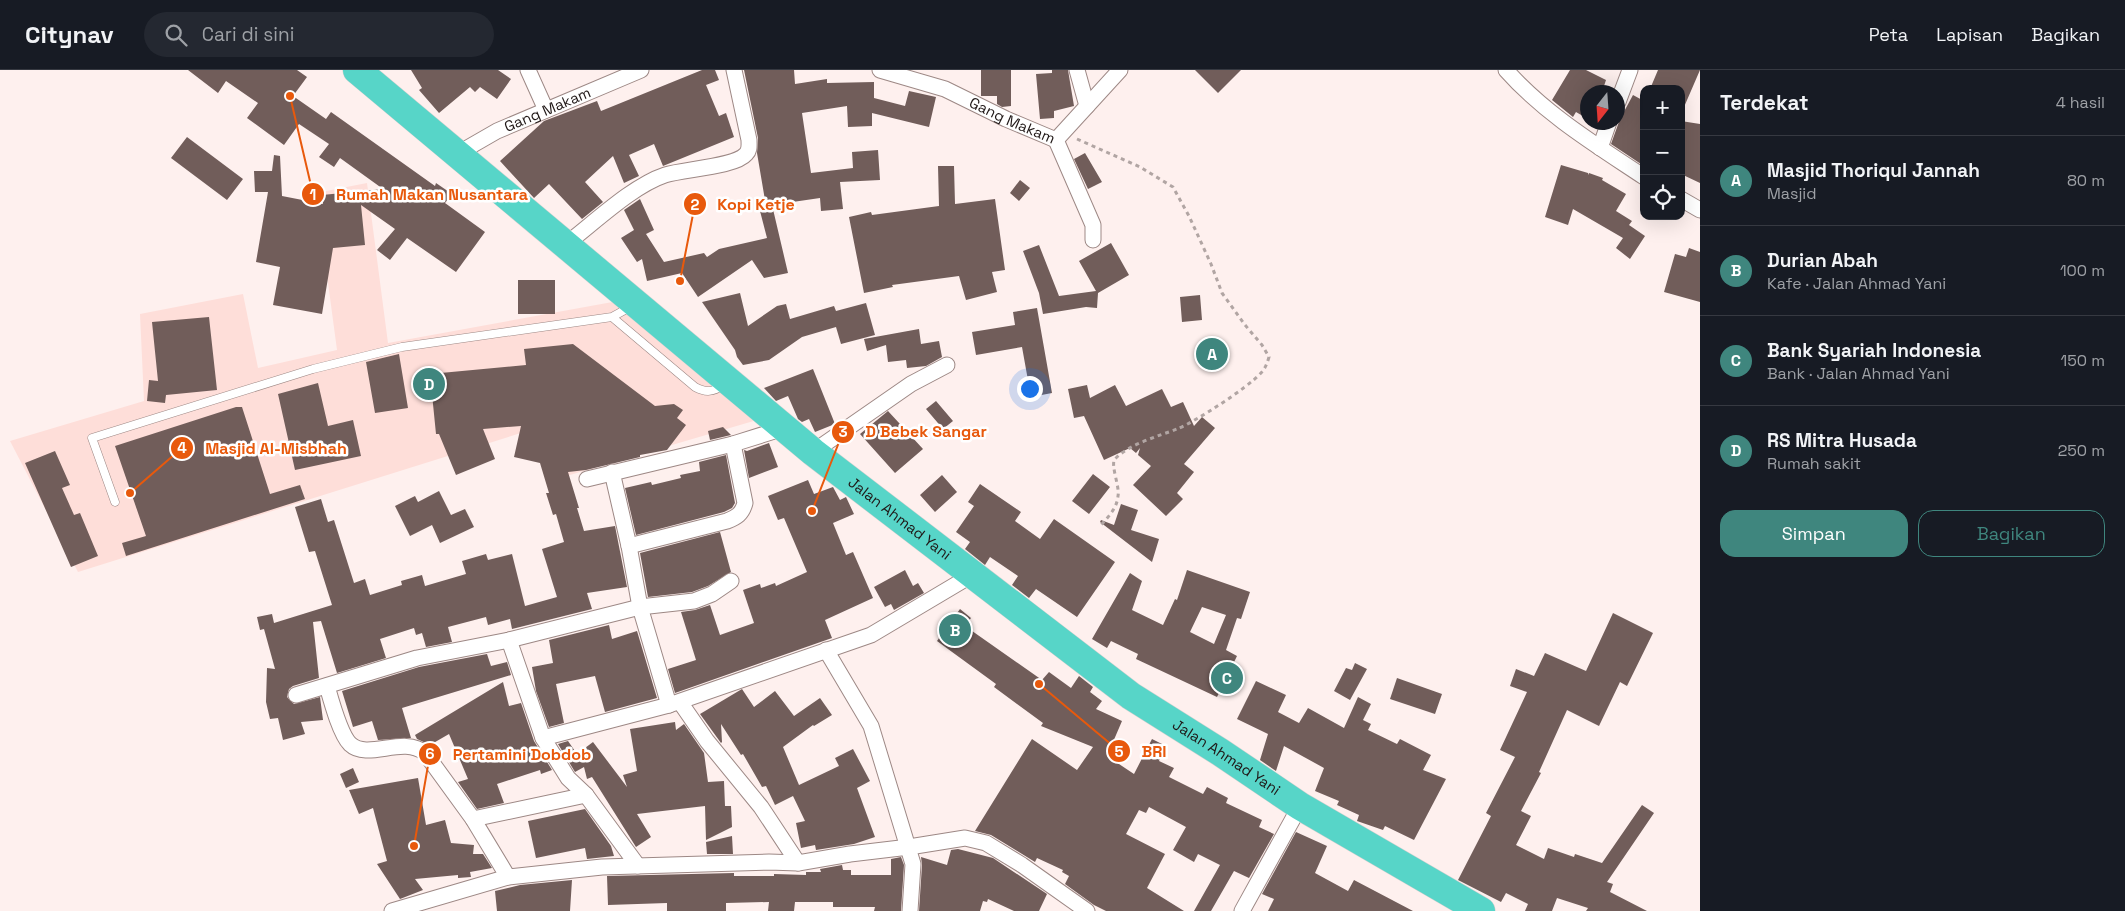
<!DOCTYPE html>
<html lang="id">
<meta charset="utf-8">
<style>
body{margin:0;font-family:"Space Grotesk",sans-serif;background:#242831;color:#f1f3f6}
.controls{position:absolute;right:15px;top:15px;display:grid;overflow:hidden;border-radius:10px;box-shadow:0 5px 20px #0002}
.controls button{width:45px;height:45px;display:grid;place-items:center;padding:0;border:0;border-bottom:1px solid #363941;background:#171b24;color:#f1f3f6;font:25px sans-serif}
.compass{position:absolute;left:1580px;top:15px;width:45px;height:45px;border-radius:50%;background:#171b24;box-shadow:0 5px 20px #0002;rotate:197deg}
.you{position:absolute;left:1029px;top:318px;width:18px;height:18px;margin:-12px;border:4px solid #fff;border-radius:50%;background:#1a73e8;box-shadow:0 0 0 8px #1a73e833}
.badge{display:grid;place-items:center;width:32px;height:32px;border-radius:50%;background:#3f867e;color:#fff;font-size:16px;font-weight:700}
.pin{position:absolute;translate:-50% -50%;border:2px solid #fff;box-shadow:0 1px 5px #0006}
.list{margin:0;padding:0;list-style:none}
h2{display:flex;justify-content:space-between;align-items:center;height:65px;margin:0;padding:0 20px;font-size:21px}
h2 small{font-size:16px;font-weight:400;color:#9ea1a6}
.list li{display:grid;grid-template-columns:32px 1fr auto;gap:15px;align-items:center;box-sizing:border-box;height:90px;padding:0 20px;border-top:1px solid #363941}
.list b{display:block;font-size:19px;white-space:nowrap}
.list p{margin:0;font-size:16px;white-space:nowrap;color:#9ea1a6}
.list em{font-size:16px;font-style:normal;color:#9ea1a6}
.actions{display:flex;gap:10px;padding:15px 20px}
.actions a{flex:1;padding:11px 0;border:1px solid #3f867e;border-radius:15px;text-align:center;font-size:18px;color:#3f867e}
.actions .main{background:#3f867e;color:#fff}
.icon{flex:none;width:28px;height:28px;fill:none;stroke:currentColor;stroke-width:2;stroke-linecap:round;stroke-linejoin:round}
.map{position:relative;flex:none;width:1700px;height:841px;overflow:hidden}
header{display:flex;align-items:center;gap:30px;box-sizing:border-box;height:70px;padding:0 25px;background:#171b24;border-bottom:1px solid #363941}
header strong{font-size:24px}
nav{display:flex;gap:28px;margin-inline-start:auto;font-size:18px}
.search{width:350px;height:45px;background:#242831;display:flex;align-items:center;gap:12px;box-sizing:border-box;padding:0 18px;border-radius:28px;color:#9ea1a6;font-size:19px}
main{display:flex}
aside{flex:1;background:#171b24}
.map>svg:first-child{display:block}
.built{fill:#feded9}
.building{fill:#715d5a;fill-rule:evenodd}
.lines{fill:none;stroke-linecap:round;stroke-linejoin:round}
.lane-casing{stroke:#9d8885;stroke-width:9}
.street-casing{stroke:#9d8885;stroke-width:17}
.highway-casing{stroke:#d2d1d0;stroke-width:29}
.path{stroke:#b1a5a3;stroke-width:3;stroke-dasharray:4 4;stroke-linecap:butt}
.lane{stroke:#fff;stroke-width:8}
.street{stroke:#fff;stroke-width:15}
.highway{stroke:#57d5c8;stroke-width:28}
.labels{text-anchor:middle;stroke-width:5;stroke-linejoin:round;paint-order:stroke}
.street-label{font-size:15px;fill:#1f1716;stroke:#fff}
.leader{fill:none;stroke:#e8590c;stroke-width:2}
.callout-dot{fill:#e8590c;stroke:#fff;stroke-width:2}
.mark-label{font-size:15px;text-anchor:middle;font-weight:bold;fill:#fff}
.callout-label{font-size:16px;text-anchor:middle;font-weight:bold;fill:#e8590c;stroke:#fff;stroke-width:5;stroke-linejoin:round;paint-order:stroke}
</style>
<header>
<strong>Citynav</strong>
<div class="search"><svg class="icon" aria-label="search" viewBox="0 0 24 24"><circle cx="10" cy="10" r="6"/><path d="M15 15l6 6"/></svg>Cari di sini</div>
<nav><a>Peta</a><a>Lapisan</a><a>Bagikan</a></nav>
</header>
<main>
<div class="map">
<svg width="1700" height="841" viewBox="0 0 1700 841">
<rect width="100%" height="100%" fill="#fef0ee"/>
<path class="built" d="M367 113 388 273 618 231 757 350 563 407 540 357 78 502 10 371 144 331 140 244 243 224 258 298 337 280 316 123Z"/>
<path class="building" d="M188 0H297L307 7 293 26 326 49 331 42 435 116 436 113 452 124 445 133 485 162 456 202 407 168 390 190 377 180 395 159 361 135 365 175 333 178 322 244 273 235 280 197 256 192 268 122H255L254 101H272L274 85 280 86 282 126 323 134 322 125 383 119 340 88 334 97 319 87 329 74 299 54 284 75 247 48 258 33 226 11 218 23Z
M411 0H498L511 9 497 29 480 17 475 22 470 17 439 43 419 20 422 18Z
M702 0H715L719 10 706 15 719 46 726 43 734 67 663 96 654 74 629 85 639 106 624 113 613 86 585 112 603 132 582 149 549 114 534 128 500 91 544 51 597 31 601 41Z
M744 0H794L795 14 827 9V13L874 12V28L905 36 909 21 936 27 929 57 872 43V56L848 57 847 36 802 43 811 103 853 98 852 82 878 80 880 110 840 112 843 139 821 141 820 128 772 135 788 203 764 208 752 190 698 227 682 203 647 211 642 189 637 192 621 168 634 160 624 140 640 129 654 160 646 164 664 192 704 183 707 187 719 179 767 168 760 141 768 135 766 136 757 83 758 68Z
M981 0H1011V36L1002 37 997 34V26H981Z
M1052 0H1068L1074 36 1054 41V48L1040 49 1036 4 1052 3Z
M1195 0H1241L1218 23Z
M1570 0H1586L1606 10 1602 22H1588V49L1576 42 1573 47 1552 30Z
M1658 0H1700L1681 44V19H1650Z
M1633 25 1644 31V96L1611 74 1620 49Z
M1681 51 1700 54V113L1681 104Z
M187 67 243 109 227 130 171 88Z
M1085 83 1102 112 1088 119 1074 89Z
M1561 95 1588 103V105L1589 103 1603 108 1602 110 1626 124 1616 141 1632 151 1629 155 1645 166 1630 189 1616 178 1623 168 1573 139 1568 155 1545 147Z
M938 96H954L955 134 995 129 1005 200 992 202 997 222 966 230 959 206 892 215 893 217 864 223 849 147 871 142 872 145 939 136Z
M1020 110 1030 118 1019 131 1010 123Z
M1111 173 1129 205 1098 223 1097 238 1086 237 1043 244 1039 223 1023 181 1039 175 1059 226 1096 221 1079 191Z
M1689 178 1700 182V232L1664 222 1675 184 1686 187Z
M518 210H555V244H518Z
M740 223 748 256 777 236 786 234 790 249 834 236 836 241 866 233 875 265 841 274 836 257 802 267 769 290 743 295 737 287 735 280 702 232Z
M1200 225 1202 250 1182 252 1180 227Z
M1037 238 1052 323 1031 327 1022 277 976 285 972 262 1015 255 1013 242Z
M209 247 217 320 166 325 165 333 147 331 149 310 158 311 152 252Z
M919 259 921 274 939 271 942 287 926 296 907 298 906 290 888 292 886 275 867 281 864 269Z
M573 274 655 336 674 334 683 340 677 348 686 355 667 380 640 385V387L586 400 568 402 579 438H577L584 461 615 456 627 517 587 523 592 539 512 559 510 549 488 555 486 547 448 557 452 572 426 577 422 563 416 565 414 558 380 569 386 588 337 603 321 551 313 552 319 608 293 616 289 619 287 627 294 634 320 627 323 650 301 652 305 664 283 670 278 648 270 649 266 632 267 598 275 599 264 559 260 560 257 547 272 544 274 553 332 535 315 481 309 482 295 437 321 429 328 452 334 450 354 513 365 509 370 525 402 515 401 511 422 505 425 516 466 504 462 491 486 484 488 490 512 484 525 536 557 527 542 479 564 472 556 444 553 445 546 423H549L540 393 514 387 521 356 483 359 495 389 456 405 439 364H436L430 304 526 295 524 279Z
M399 284 408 338 375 343 366 292Z
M813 299 835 354 815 362 809 349 802 352 798 349 788 326 776 331 764 318Z
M318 313 328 356 353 350 361 386 295 400 278 324Z
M1087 315 1090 328 1115 315 1126 336 1162 319 1171 337 1183 332 1194 356 1202 347 1215 358 1184 394 1194 402 1177 423 1183 429 1166 446 1133 415 1151 396 1138 385 1140 378 1136 383 1130 378 1104 390 1084 346 1074 348 1068 319Z
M936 331 953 351 943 359 926 339Z
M236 337H242L270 424 300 415 305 429 126 486 122 473 146 466 115 376Z
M888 341 923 379 895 403 860 364Z
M723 357 731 365 710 370 708 361Z
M769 373 778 397 749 408 744 380 747 381Z
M55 381 70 415 62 418 74 445 80 443 98 486 71 497 25 393Z
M726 385 735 433 732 438 724 442 636 465 625 418 651 412 652 415 681 408 680 405 700 401 699 392Z
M1093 404 1110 417 1089 444 1072 431Z
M942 405 957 422 935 442 920 425Z
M808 410 814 424 833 417 840 430 846 427 854 444 833 453 846 485 853 482 873 528 825 550 832 568 675 623 668 599 696 590 681 542 695 540 710 535 720 565 754 553 743 520 760 514 761 518 775 513 776 516 807 502 784 448 778 450 768 426Z
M980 414 1021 442 1015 451 1040 469 1054 449 1115 492 1077 547 1036 519 1029 528 1012 515 1018 506 990 487 985 495 965 479 970 472 956 462 974 436 968 432Z
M439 421 451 445 465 439 474 457 440 473 432 455 410 466 395 436 415 426 418 432Z
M1121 434 1138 440 1131 460 1159 469 1152 492 1100 452 1101 450 1114 455Z
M720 462 731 502 708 516 692 522 648 527 640 483Z
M905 500 913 516 918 513 924 523 894 540 891 534 885 537 874 517Z
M1187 500 1250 522 1241 549 1237 548 1226 580 1237 586 1217 627 1136 589 1138 584 1111 571 1107 578 1092 569 1130 503 1142 511 1132 540 1163 555 1175 529 1177 530ZM1202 537 1226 545 1214 574 1190 562Z
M960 539 971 548 965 556 1042 610 1049 602 1071 618 1079 606 1093 617 1090 622 1102 631 1096 639 1122 651 1107 686 1134 704 1152 669 1166 676 1159 691 1174 698 1169 707 1203 724 1207 717 1228 728 1226 733 1262 750 1259 757 1274 764 1249 808 1234 801 1211 841H1194L1220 795 1198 784 1194 792 1173 780 1186 757 1149 737 1146 743 1139 740 1126 764 1165 784 1147 818 1184 841H1106L1094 835 1065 814 1069 806 1062 802 1063 800 1037 788 1035 792 991 765 975 761 1032 669 1077 700 1093 677 1041 656 1043 653 994 617 996 614 937 571Z
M1613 543 1653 563 1627 616 1620 612 1599 656 1567 640 1539 702 1541 703 1521 741 1531 746 1516 775 1544 789 1548 778 1574 787 1575 784 1602 793 1642 735 1654 743 1607 812 1613 814 1610 822 1647 841H1586L1588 838 1557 828 1552 841H1525L1528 834 1506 823 1501 832 1458 810 1491 746 1486 743 1515 687 1500 680 1527 622 1510 616 1516 599 1534 606 1545 583 1586 601Z
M609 555 612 569 637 561 657 628 605 642 595 606 556 614 564 653 549 657 536 621 532 597 553 593 549 570Z
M487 584 491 596 507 592 511 605 402 638 411 668 378 670 372 651 353 657 342 621 419 597Z
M1355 593 1367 599 1350 630 1334 621 1346 598 1352 600Z
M1397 608 1442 624 1435 644 1390 629Z
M1256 611 1286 625 1278 642 1299 653 1308 638 1344 658 1358 627 1371 634 1363 650 1371 654 1368 660 1397 674 1400 669 1431 685 1423 700 1446 709 1414 770 1385 756 1383 760 1357 751 1359 745 1337 735 1339 731 1315 721 1324 698 1284 676 1276 701 1260 690 1268 664 1237 649Z
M503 612 509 636 521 633 534 671 552 700 541 704 540 700 497 714 504 733 477 739 458 712 468 709 449 664 430 675 417 669 415 665Z
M742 619 754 637 775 621 794 646 820 628 832 645 814 656 813 655 783 677 799 715 839 696 835 688 853 679 870 711 857 718 875 767 854 774 816 780 815 775 801 778 796 753 805 751 793 726 775 735 766 716 762 717 743 684 741 685 721 654 722 672 721 673 700 644Z
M675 652 676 660 684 654 704 683 708 712 724 711 725 736H731L732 757 706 770 705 736 637 744 651 767 636 777 592 707 587 709 584 697 575 702 558 674 568 671 577 684 593 672 627 717 623 705 637 701 630 659Z
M353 698 359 712 346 718 340 704Z
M418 708 426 755 445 750 451 773 474 775 473 784H483L492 798 470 802 471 807 458 808V805L415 809 423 820 400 829 377 794 387 791 373 738 359 744 349 720Z
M585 739 611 776 614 786 587 789 585 778 536 788 528 751Z
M1296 762 1327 776 1315 803 1348 821 1354 810 1413 841H1268L1274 829 1262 824Z
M732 766 733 784H707L706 772Z
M958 779 993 788 1047 824 1039 841H1014L988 829 987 832 983 831 980 841H919L922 795 921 787 947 795 951 780Z
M901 787 904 795 901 841H874L875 837H833V832H795L794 841H768L769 832 726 833V841H667V833L608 835 607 806 734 803V806H774V804L806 805V802H821L820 799 842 795 843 800H851V805H891V789Z
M572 810 570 841H497L495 821 520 815Z"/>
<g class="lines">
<defs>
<path id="lane" d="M632 236 612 247 695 317C706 323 713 322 724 315
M115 432 92 368 313 299 402 277 612 247"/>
<g id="street">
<path d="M528 0 546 40"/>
<path id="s1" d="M880 0 945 19 1006 49 1056 70 1120 0"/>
<path d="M1077 0 1087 36"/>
<path d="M1506 0C1545 44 1596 75 1644 107"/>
<path d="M1618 32 1630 0"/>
<path d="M1056 70 1093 155V170"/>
<path d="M1600 78 1609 52"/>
<path id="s2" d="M457 84 497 61 641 0"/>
<path d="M1681 129 1700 140"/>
<path d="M565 175C594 153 632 116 665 105 684 99 735 97 746 84 750 80 749 76 749 70L734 0"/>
<path d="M813 382 911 314 947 295"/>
<path d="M612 402 629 476 640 537 669 635"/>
<path d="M587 409 733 374 784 358"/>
<path d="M629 476 727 451C737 447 742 444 745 433L733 374"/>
<path d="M509 570 543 668 568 708 586 725 638 796"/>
<path d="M826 580 871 656 913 794 910 841"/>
<path d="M327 616C331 630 340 664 350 674 368 691 403 665 425 683L473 749 508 807"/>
<path d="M296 625 417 588 509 570 640 537 694 531 712 524 731 511"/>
<path d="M680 632 707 671 761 737 798 793"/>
<path d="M543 668 669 635 871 565 972 505"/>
<path d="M473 749 586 725"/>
<path d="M392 841 508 807 602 797 769 792 798 793 850 784 909 777 965 768 986 773 1022 795 1087 841"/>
<path d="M1242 841 1300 736"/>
</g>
<g id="highway">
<path id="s3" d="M357 0 813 382 1131 626 1220 682 1300 736 1481 841"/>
</g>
</defs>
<use href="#lane" class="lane-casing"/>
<use href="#street" class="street-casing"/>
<use href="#highway" class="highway-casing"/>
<path class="path" d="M1077 69 1140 97 1173 117 1189 146 1211 194 1222 223 1245 255 1262 275 1269 287C1267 294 1265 299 1260 304 1247 318 1195 352 1177 359 1159 366 1129 374 1115 389 1110 394 1120 417 1118 426 1117 438 1109 446 1101 455"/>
<use href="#lane" class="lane"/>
<use href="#street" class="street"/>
<use href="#highway" class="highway"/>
</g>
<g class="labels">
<g class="street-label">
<text dy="5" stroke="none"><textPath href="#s2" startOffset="101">Gang Makam</textPath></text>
<text dy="5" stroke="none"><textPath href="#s1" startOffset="142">Gang Makam</textPath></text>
<text dy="5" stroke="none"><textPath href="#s3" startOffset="704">Jalan Ahmad Yani</textPath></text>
<text dy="5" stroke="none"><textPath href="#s3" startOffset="1109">Jalan Ahmad Yani</textPath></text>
</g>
</g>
<path class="leader" d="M290 26L313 124M680 211L695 134M812 441L843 362M130 423L182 378M1039 614L1119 681M414 776L430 684"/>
<g class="callout-dot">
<circle cx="290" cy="26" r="5"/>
<circle cx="680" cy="211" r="5"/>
<circle cx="812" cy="441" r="5"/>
<circle cx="130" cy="423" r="5"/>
<circle cx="1039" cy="614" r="5"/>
<circle cx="414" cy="776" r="5"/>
<circle cx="313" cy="124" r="12"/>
<circle cx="695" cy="134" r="12"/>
<circle cx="843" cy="362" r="12"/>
<circle cx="182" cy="378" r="12"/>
<circle cx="1119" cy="681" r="12"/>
<circle cx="430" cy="684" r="12"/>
</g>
<g class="mark-label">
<text x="313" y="130">1</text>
<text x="695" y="140">2</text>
<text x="843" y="367">3</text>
<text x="182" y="383">4</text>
<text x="1119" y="687">5</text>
<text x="430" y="689">6</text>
</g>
<g class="callout-label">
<text x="432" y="130">Rumah Makan Nusantara</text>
<text x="756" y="140">Kopi Ketje</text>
<text x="926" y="367">D Bebek Sangar</text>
<text x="276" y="384">Masjid Al-Misbhah</text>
<text x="1154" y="687">BRI</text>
<text x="522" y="690">Pertamini Dobdob</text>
</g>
</svg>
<div class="controls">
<button>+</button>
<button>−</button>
<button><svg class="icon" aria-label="locate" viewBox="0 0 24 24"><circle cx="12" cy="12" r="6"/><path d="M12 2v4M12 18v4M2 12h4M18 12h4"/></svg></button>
</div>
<svg class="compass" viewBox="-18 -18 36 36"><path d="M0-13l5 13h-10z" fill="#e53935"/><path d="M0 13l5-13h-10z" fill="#9ea1a6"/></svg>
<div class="you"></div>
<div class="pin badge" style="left:1212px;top:284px">A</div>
<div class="pin badge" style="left:955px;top:560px">B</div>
<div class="pin badge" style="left:1227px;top:608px">C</div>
<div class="pin badge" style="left:429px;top:314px">D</div>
</div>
<aside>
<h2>Terdekat<small>4 hasil</small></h2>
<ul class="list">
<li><span class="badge">A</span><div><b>Masjid Thoriqul Jannah</b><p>Masjid</p></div><em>80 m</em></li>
<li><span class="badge">B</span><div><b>Durian Abah</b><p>Kafe · Jalan Ahmad Yani</p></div><em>100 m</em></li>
<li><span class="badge">C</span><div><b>Bank Syariah Indonesia</b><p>Bank · Jalan Ahmad Yani</p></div><em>150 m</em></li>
<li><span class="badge">D</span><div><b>RS Mitra Husada</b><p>Rumah sakit</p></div><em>250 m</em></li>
</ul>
<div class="actions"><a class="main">Simpan</a><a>Bagikan</a></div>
</aside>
</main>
